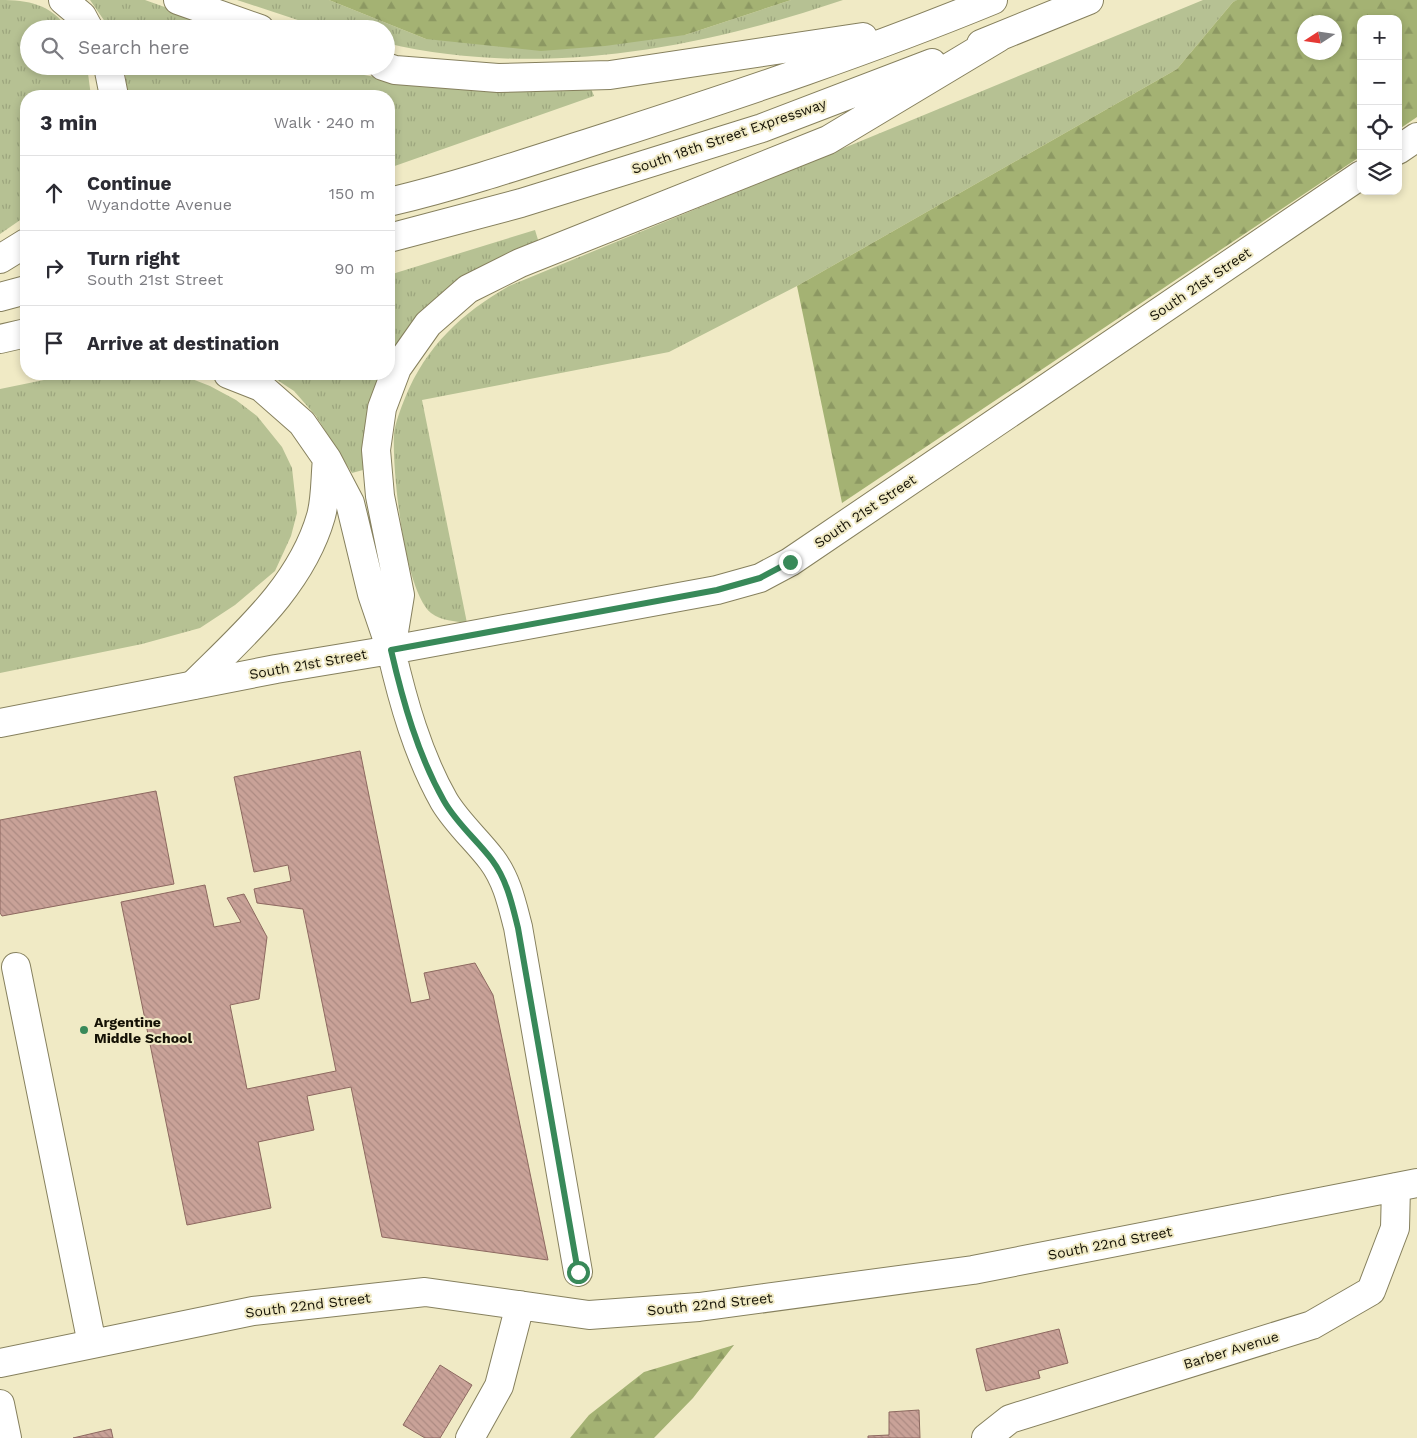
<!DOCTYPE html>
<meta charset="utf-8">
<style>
body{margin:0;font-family:"Work Sans",sans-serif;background:#f2f2f3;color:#2b2b33}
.controls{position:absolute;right:15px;top:15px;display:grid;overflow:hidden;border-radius:10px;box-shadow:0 2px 8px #0003}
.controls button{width:45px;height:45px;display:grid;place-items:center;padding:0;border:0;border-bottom:1px solid #e1e1e2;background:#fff;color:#2b2b33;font:25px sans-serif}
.compass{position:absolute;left:1297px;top:15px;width:45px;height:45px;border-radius:50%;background:#fff;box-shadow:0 2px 8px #0003;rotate:258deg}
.stop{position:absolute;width:15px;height:15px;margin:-11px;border:4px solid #388959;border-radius:50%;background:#fff}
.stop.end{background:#388959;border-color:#fff;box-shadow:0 1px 5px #0008}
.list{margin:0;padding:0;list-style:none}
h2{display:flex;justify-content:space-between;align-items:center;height:65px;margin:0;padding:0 20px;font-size:21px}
h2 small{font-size:16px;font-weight:400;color:#7c7c81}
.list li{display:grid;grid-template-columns:32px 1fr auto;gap:15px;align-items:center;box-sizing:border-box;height:75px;padding:0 20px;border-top:1px solid #e1e1e2}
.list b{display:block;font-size:19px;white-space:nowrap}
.list p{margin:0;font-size:16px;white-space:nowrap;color:#7c7c81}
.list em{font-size:16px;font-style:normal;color:#7c7c81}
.icon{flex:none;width:28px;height:28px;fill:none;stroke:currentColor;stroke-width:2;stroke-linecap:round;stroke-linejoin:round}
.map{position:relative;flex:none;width:1417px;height:1438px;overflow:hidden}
.search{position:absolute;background:#fff;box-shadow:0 2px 8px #0003;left:20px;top:20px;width:375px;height:55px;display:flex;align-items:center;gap:12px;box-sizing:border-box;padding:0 18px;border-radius:28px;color:#7c7c81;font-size:19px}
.panel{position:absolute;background:#fff;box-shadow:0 2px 8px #0003;left:20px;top:90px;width:375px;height:290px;border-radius:20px}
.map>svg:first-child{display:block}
.grass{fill:url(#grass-tufts)}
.forest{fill:url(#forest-firs);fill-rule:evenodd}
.building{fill:url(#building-back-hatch);stroke:#8d6960}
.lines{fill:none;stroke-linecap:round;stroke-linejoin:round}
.minor-casing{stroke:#86805e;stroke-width:30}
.highway-casing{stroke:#86805e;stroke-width:30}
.minor{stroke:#fff;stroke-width:28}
.highway{stroke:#fff;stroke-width:28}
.route{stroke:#388959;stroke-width:6}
.poi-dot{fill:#388959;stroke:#f0eac5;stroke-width:2}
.labels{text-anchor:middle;stroke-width:4;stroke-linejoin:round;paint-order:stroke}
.street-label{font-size:14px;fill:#141105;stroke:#f0eac5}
.poi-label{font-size:14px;font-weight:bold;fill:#141105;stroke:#f0eac5;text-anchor:start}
</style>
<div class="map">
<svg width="1417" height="1438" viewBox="0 0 1417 1438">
<defs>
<pattern id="grass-tufts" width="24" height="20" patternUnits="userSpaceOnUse" patternTransform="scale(1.25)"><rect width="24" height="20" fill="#b6c193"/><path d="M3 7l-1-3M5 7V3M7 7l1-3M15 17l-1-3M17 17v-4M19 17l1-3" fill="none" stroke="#9ca57d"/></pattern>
<pattern id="forest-firs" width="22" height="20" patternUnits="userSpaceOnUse" patternTransform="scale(1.25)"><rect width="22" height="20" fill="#a4b273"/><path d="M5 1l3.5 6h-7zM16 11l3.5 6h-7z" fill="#8c9862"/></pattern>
<pattern id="building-back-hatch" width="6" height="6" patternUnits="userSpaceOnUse" patternTransform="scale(1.25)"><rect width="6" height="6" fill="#c9a298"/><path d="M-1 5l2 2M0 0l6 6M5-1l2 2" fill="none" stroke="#ac8a82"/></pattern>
</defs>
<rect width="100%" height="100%" fill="#f0eac5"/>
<path class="grass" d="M0 0C28 0 51 4 68 29H29V66H87L91 96H26V216L0 234Z
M90 0H145L226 29H110Z
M237 0H329L426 39 685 35 791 0H843C698 49 538 79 386 43V29H325Z
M1203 0H1238L1233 2 1177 69 797 286 669 352 422 400 467 623C454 621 442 621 431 613 404 591 392 469 394 434 395 423 401 408 405 398 426 346 462 313 509 286Z
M124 66H331L347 72 404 82 590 86 594 96 389 168V96H128Z
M535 230 539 243 389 362V275Z
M73 374H179L210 386 236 400 257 416 282 447 292 468 297 513 291 536 275 571 235 605 200 628 142 644 0 673V389Z
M268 374H383L366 439 363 470 352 473 316 416 294 391Z"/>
<path class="forest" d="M329 0H791L685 35 605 46 541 51 426 39Z
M1237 0H1417V117L1398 130V19H1361V156L842 503 797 286 1177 69 1233 2ZM1334 22V52H1304V22Z
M734 1345 693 1398 654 1438H570L589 1415 644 1372Z"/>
<path class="building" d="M360 751 411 1003 430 999 424 973 475 963 493 995 548 1260 382 1237 351 1087 307 1096 314 1130 258 1142 271 1208 187 1225 121 902 205 885 214 927 241 922 227 898 244 894 267 937 259 999 230 1005 247 1089 336 1071 303 909 257 903 254 889 291 881 288 865 254 872 234 777Z
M156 791 174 884 2 916 0 913V820Z
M1059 1329 1068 1363 1038 1371 1040 1378 986 1391 976 1349Z
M440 1365 472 1385 440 1438H425L403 1425Z
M919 1410 920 1438H868V1436L889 1435V1412Z
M111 1429 113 1438H73Z"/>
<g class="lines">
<defs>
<path id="minor" d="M1398 150 1417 137
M391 650C403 702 418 755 444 801 457 823 477 840 492 860 507 880 512 904 518 927L578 1272
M0 723 276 669 391 650 717 590 760 578 790 562 1361 175
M16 967 92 1344
M0 1363 253 1311 425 1292 589 1315 699 1307 973 1270 1417 1183
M0 1404 7 1438
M470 1438 499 1386 520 1305
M986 1438 1010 1419 1312 1325 1371 1291 1395 1228 1396 1187"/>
<path id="highway" d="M63 0 82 16 89 29
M178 0 260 29
M981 44 1089 0
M108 66 114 96
M383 66 395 70 498 78 610 75 863 37
M389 202C465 184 538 159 613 135 740 94 869 51 993 0
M389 238 521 203 762 128 932 63
M0 259 26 243
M0 297 26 290
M0 339 26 333
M228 374 261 387 302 423 327 459 350 503 372 594 390 647
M391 650 400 595 380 496 376 450 382 408 397 368 428 324 468 289 520 263 828 140 998 38
M193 685C243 635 301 586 321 516 326 498 325 477 327 459"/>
</defs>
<use href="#minor" class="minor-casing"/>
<use href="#highway" class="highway-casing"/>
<use href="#minor" class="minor"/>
<use href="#highway" class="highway"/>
</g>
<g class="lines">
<path class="route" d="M578 1272 518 928C512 904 507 880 492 860 477 840 457 824 444 801 418 755 403 702 391 650L717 590 760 578 790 562"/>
</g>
<circle class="poi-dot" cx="84" cy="1030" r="5"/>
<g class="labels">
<g class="street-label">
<text transform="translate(729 136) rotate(-19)" y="5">South 18th Street Expressway</text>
<text transform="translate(1200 284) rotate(-34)" y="5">South 21st Street</text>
<text transform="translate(865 511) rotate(-34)" y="5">South 21st Street</text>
<text transform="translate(308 664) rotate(-10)" y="5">South 21st Street</text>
<text transform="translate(1110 1243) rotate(-11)" y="5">South 22nd Street</text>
<text transform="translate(710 1304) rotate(-6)" y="5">South 22nd Street</text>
<text transform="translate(308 1305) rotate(-7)" y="5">South 22nd Street</text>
<text transform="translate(1231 1350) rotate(-17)" y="5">Barber Avenue</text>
</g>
<g class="poi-label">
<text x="94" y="1027">Argentine<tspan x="94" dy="16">Middle School</tspan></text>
</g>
</g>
</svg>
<div class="controls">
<button>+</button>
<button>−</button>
<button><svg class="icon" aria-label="locate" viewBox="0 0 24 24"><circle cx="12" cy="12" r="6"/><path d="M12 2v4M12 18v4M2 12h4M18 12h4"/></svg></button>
<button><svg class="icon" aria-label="layers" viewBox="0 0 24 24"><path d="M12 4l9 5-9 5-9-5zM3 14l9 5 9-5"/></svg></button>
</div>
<svg class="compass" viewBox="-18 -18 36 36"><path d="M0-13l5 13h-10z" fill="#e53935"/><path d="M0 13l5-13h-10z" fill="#7c7c81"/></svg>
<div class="stop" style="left:578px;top:1272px"></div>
<div class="stop end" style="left:790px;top:562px"></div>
<div class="search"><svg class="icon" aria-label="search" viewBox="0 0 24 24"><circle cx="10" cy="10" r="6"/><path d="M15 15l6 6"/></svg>Search here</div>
<section class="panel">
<h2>3 min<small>Walk · 240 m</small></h2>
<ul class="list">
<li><svg class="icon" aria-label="ahead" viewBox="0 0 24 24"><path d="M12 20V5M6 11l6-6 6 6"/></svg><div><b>Continue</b><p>Wyandotte Avenue</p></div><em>150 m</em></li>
<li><svg class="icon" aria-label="right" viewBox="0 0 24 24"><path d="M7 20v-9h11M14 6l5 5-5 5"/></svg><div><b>Turn right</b><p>South 21st Street</p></div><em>90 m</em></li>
<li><svg class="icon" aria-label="arrive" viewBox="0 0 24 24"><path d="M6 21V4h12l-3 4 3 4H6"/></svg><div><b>Arrive at destination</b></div></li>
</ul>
</section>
</div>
